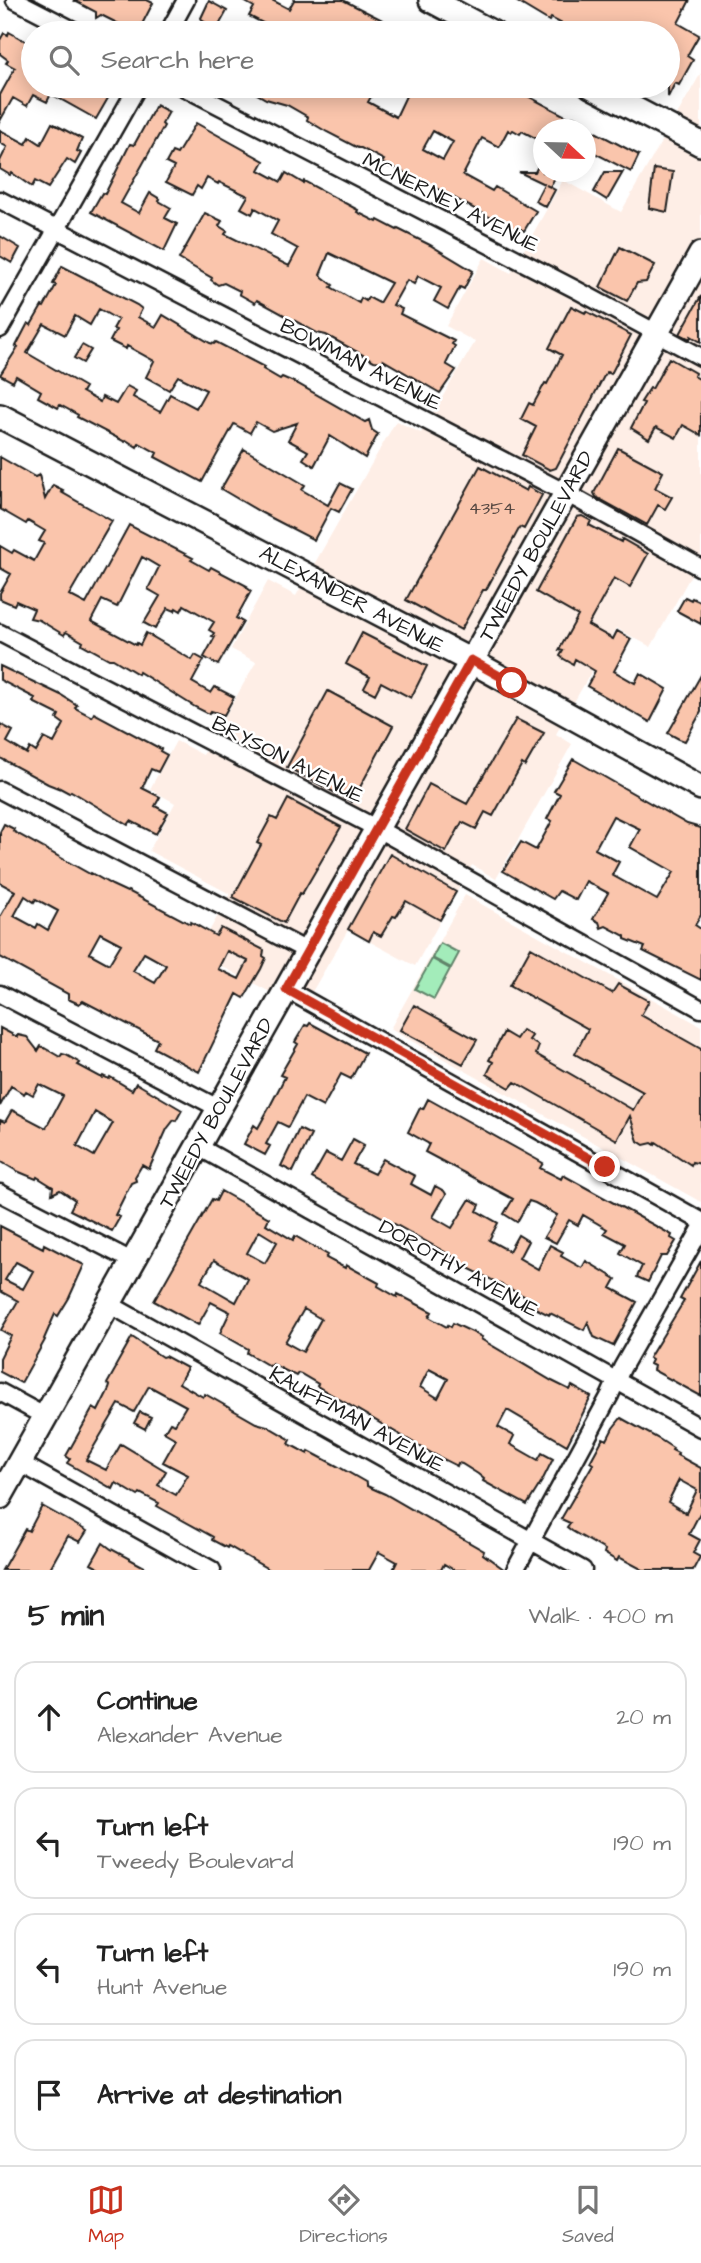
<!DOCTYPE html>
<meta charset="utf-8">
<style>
body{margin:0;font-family:"Architects Daughter",sans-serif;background:#f6f6f6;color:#222}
.compass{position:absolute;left:533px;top:119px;width:63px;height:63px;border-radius:50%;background:#fff;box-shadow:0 4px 18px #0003;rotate:112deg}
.stop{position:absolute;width:21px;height:21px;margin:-16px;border:5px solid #c8321e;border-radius:50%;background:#fff}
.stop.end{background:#c8321e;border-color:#fff;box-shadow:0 2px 7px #0008}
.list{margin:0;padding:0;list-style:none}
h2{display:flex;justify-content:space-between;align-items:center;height:91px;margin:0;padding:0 28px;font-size:30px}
h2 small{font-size:23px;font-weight:400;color:#767676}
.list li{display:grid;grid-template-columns:46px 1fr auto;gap:21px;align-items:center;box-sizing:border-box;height:112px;margin:0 14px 14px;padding:0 14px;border:2px solid #e0e0e0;border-radius:21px}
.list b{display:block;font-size:26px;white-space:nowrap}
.list p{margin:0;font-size:23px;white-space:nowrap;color:#767676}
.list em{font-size:23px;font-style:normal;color:#767676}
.icon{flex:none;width:38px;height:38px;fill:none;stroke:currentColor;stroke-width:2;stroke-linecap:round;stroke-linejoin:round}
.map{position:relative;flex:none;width:701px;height:1570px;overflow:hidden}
.search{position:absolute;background:#fff;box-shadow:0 4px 18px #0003;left:21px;right:21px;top:21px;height:77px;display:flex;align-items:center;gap:18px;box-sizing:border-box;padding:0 24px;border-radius:38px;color:#767676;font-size:26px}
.sheet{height:595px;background:#fff}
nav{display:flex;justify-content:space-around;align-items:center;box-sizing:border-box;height:98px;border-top:2px solid #e0e0e0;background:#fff;font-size:19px;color:#767676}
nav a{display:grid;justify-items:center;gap:4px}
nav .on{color:#c8321e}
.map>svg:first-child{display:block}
.built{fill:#feeee6}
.green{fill:#a3ecba;stroke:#60846b;stroke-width:2}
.building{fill:#fac5ac;stroke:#1c1c1c;stroke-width:2;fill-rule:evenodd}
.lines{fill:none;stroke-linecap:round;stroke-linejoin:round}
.street-casing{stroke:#1c1c1c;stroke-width:21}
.secondary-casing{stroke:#1c1c1c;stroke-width:28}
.street{stroke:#fff;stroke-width:16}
.secondary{stroke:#fff;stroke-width:23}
.route{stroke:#c8321e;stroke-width:9}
.labels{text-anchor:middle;stroke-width:5;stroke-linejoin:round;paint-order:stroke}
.number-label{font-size:18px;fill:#544640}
.street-label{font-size:21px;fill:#1c1c1c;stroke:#fff}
</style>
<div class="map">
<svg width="701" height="1570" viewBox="0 0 701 1570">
<rect width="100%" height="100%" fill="#fff"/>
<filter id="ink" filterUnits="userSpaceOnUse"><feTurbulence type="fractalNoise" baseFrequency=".0143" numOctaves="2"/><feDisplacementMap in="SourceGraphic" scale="14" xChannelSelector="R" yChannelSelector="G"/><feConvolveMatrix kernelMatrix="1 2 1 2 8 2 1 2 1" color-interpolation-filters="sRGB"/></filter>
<g filter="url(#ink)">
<path class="built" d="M701 73V557L651 647 616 628 556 734 572 744 496 879 472 865 415 966 348 930 302 1009 197 953 230 894 149 851 175 803 150 789 176 741 203 755 256 662 231 649 268 581 296 596 396 421 421 433 475 342 446 326 484 258 511 273 563 180 621 212Z
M465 895 701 1026V1202L390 1029Z"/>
<path class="green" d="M440 943 459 953 451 968 432 958Z
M432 959 450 969 434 999 415 989Z"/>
<path class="building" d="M73 0H147L153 3 139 30 134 27 133 31 101 15 96 18V12Z
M242 0H272L289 9 294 0H343L408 33H355L342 26 339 33H282L249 16 254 7Z
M514 0H690L678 23 699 35 687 56 693 60 679 85 675 83 668 97V33H662L648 25 643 33H579L551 18 549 21Z
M209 1 227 11 217 29 203 21 201 18Z
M9 32 27 42 24 47 33 53V86H115L96 119 51 94 47 102 33 95 27 106 13 98 0 121V95L15 68 6 63 8 60 0 54V40L4 33 8 35Z
M243 86H377L368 102 396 117 406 96 387 86H509L571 119 573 116 582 120 580 124 639 155 631 172 585 148V130H543V142L522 131 520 134 513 130 511 132 508 130 499 147 482 138 463 175 492 191 495 187 536 211 524 231 519 228 517 232 421 180 420 181 395 168 394 169 382 163 384 160 361 148H358L327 132 307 120 308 117 287 105 266 99ZM433 131 453 142 443 160 423 149Z
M156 105 169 112 162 124 164 126 121 203 139 213 150 193 160 199 159 201 171 208 165 218 177 224 164 251 91 212 102 193 105 194 130 144 134 145Z
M52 123 82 139 77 151 81 153 75 164 67 159 48 188 35 181 32 187 12 173 10 175 0 169V161L7 147 0 143V130L26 144 30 137 41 144Z
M196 123 264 161 259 170 281 182 286 173 303 183 304 181 358 210 357 212 377 222 378 220 397 230 398 229 430 245 473 271 464 289 460 287 448 309 434 301 441 288 418 276 414 284 407 280 393 305 402 309 400 314 454 341 452 344 455 346 446 364 456 370 440 393 383 360 382 362 374 361 326 335 317 333 257 300 255 303 239 294 240 291 224 283 218 285 211 280 212 278 179 259 205 213 222 221 219 226 227 231 225 234 289 266 298 249 271 234 278 221 255 208 252 214 241 208 248 196 219 182 218 184 207 178 201 189 197 186 192 195 166 182 174 167 166 163 172 152 177 154ZM329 253 391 283 379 303 368 297 366 301 361 298 359 303 331 287 333 285 320 275Z
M543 156V172H558L550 187 546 185 555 190 546 207 535 201 544 184 519 172H535Z
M654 169 673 172 667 212 649 208Z
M605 172H623L607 200 594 192Z
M0 236 20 248 12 263 0 256Z
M620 247 655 265 646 282 637 283 627 301 600 287Z
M62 266 137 305 142 309 138 317 156 327 163 315 210 343 214 344 216 342 264 367 263 369 280 379 282 377 298 384 365 422 369 420 372 430 378 434 365 458 330 436 314 466 303 459 308 451 288 440 297 423 272 431 256 422 250 433 234 424 202 482 155 457 157 453 139 443 137 447 126 440 125 442 77 417 78 415 60 405 58 408 38 397 41 391 16 376 13 382 0 375 18 347 16 346 28 323 31 325 42 306 44 307 56 285 53 284ZM99 309 118 320 113 329 116 330 110 341 126 349 127 346 154 361 146 377 169 390 178 376 206 390 196 408 170 394 160 412 133 397 136 391 127 386 116 404 102 397 100 402 82 392 85 387 27 353 44 324 65 335 75 316 90 325Z
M701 296V342L691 336 690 339 680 334Z
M571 306 585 313 586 311 631 335 611 374 607 372 604 376 556 468 550 470 522 455 536 427 521 419 529 403 533 405 545 383 547 384 562 355 549 348Z
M82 345 91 350 83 363 74 358Z
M669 358 695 373 694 376 701 380V435L683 425 676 438 656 427 649 439 631 428 644 403 641 402 650 388 652 389Z
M618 448 663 472 655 488 672 497 665 509 658 505 647 525 596 497 594 493Z
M244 449 305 485 302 490 328 505 340 483 352 489 339 512 331 508 314 540 262 513 221 489Z
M0 457 35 477 39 475 45 499 53 485 63 490 61 492 112 521 69 595 86 604 129 525 193 558 191 560 209 570 211 567 247 586 246 587 251 591 236 618 243 622 218 665 204 657 215 637 212 636 214 633 209 630 214 622 184 605 181 611 176 608 175 611 168 608 155 629 144 623 160 596 148 589 159 567 142 557 117 607 102 600 91 621 136 645 137 643 140 645 146 633 192 660 195 655 204 660 192 682 211 693 215 687 234 697 224 715 211 711 209 714 195 707 139 672 138 674 113 659H109L82 644 83 642 66 632 64 635 39 620 30 618 34 609 16 601 14 605 0 599V593L11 574 0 568V546L12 553 14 550 34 561 44 543 39 541 45 531 28 521 26 524 0 509Z
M480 466 526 491 528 487 542 495 524 529 520 527 486 590H483L461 630 406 600Z
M582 516 591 521 589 525 621 542 622 539 648 554 630 587 614 578 588 625 613 639 617 631 631 639 614 671 635 683 640 673 667 689 650 722 587 686 595 671 575 659 573 664 564 659 560 656 563 651 559 650 578 616 536 592 577 517Z
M685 597 691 600 692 598 701 602V624L677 611Z
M362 633 427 666 411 698 381 682 375 694 364 688 370 677 346 664Z
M0 666 61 695 77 705 75 708 92 717 94 713 161 749 160 751 167 755 158 772 151 769 142 788 160 797 155 806 168 813 156 834 131 821 128 825 71 791 69 793 58 787V788L48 784 0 758V724L13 731 7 742 27 754 30 748 36 752 44 738 54 743 64 724 57 719 59 715 33 702 35 698 0 680Z
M701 675V712L685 741 679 739 668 733Z
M328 691 393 726 352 802 287 767Z
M516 719 544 733 525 766 522 764 493 816 485 812 476 829 462 822 446 852 405 829 429 784 467 804Z
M573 759 687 824 701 828V915L695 925 701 929V980L643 951 645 947 625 939V936L606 926 601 928 599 922 593 919 608 893 586 881 576 900 559 891 553 899 503 871 521 842 536 850 552 821 547 819 560 794 554 791ZM613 816 640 829 630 847 674 872 657 900 612 875 619 862 595 849Z
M288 799 341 827 302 894 300 893 284 923 233 897 261 845 257 843 271 817 277 820Z
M4 824 14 829 13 831 90 874 91 873 112 885 127 892 128 891 190 924 191 922 216 936 221 928 264 950 263 956 266 958 261 969 244 998 237 994 199 1072 154 1048 158 1040 83 1001 79 1004 68 999V994L0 957V917L15 891 0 883V832ZM25 896 34 902 36 899 58 911 48 930 38 924 36 928 14 916ZM100 933 121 944 109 964 89 953ZM227 951 248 961 239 979 218 969ZM144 953 166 965 155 983 133 971Z
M390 854 456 892 440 920 406 901 396 917 393 916 381 936 373 932 369 941 348 929Z
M531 947 612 993 618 984 649 1001 641 1015 701 1049V1164L692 1162 691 1165 656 1142 655 1145 652 1143 644 1145 638 1141 630 1116 617 1140 515 1082 510 1088 487 1074 493 1062 489 1060 504 1032 516 1039 522 1030 532 1036 529 1040 539 1046 536 1054 633 1110 643 1092 575 1054 588 1029 510 985Z
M414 1005 477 1040 463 1064 400 1030Z
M310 1023 365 1053 351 1079 341 1074 323 1107 304 1097 288 1127 278 1122 266 1144 270 1146 265 1155 244 1144 254 1125 258 1128 269 1108 285 1077 280 1075 298 1044 295 1042 305 1025 308 1026Z
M0 1028 17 1037 18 1035 27 1037 38 1051 41 1046 60 1057 62 1054 66 1055 80 1063 78 1065 102 1078 103 1076 109 1079 110 1077 132 1090 136 1083 182 1110 176 1121 174 1120 167 1129 149 1169 142 1165 135 1177 136 1181 131 1183 115 1215 120 1217 112 1231 70 1210 75 1200 60 1190 52 1194 53 1187 37 1177 36 1179 17 1171 0 1161V1120L5 1122 12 1110 46 1128 63 1096 39 1084 33 1095 26 1091 24 1094 11 1086 0 1106ZM95 1112 113 1123 94 1156 77 1146Z
M428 1099 543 1163 540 1168 561 1179 563 1175 672 1235 671 1238 676 1241 667 1256H661L648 1282 637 1277 642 1266 620 1253 625 1244 604 1233 607 1229 583 1215 578 1225 569 1220 556 1243 544 1237 557 1215 535 1203 529 1201 517 1222 504 1214 513 1199 425 1152 429 1144 408 1132 420 1108 423 1109Z
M299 1129 311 1135 293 1172 281 1166Z
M353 1139 364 1145 353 1164 374 1174 383 1159 415 1176 411 1184 431 1195 435 1186 444 1191 446 1194 433 1217 452 1228 470 1199 480 1205 477 1211 498 1223 489 1240 509 1251 518 1235 528 1241 519 1258 538 1269 550 1245 563 1252 561 1256 582 1268 586 1261 616 1279 611 1288 637 1302 613 1346 594 1337 588 1322 584 1330 550 1313 549 1315 535 1308 536 1305 529 1301 530 1299 452 1260 454 1257 312 1178 326 1153 341 1161Z
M221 1191 269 1218 266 1224 293 1240 295 1236 328 1255 326 1258 345 1268 346 1265 379 1283 378 1286 397 1297 398 1294 432 1312 429 1317 447 1327 448 1325 451 1327 453 1323 472 1332 482 1337 481 1339 552 1381 570 1390 572 1386 591 1397 567 1445 507 1410 498 1427 514 1436 510 1444 538 1460 542 1453 553 1459 542 1481 527 1505 483 1481 484 1479 478 1474 462 1464 458 1463 457 1466 433 1454 317 1386 318 1384 301 1374 298 1373 296 1376 272 1364 271 1367 247 1353 248 1349 220 1333 230 1312 211 1302 198 1325 154 1301 212 1199 216 1201ZM259 1231 277 1242 265 1263 247 1253ZM214 1260 248 1279 236 1302 201 1282ZM304 1309 321 1319 303 1352 285 1342ZM429 1369 448 1379 438 1398 420 1387Z
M0 1226 43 1248 44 1244 84 1265 69 1298 58 1316 55 1314 44 1339 45 1340 21 1383 0 1372V1358L11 1336 1 1330 18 1301 0 1291ZM16 1262 33 1271 23 1289 5 1280Z
M701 1261V1396L653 1370 654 1366 650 1364 652 1360 649 1358 684 1301 680 1299Z
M132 1337 162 1357 165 1356 187 1368 179 1383 203 1397 205 1394 256 1423 267 1426 291 1440 289 1444 308 1454 309 1451 337 1466 367 1483V1486L385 1494 484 1551 483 1554 505 1570H454L444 1564 441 1570H393L397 1562 379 1552 369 1570H270L228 1546 227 1548 212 1540 213 1537 157 1506 159 1503 140 1493 138 1496 116 1483 113 1489 67 1463 70 1459 66 1456 93 1408 98 1411 109 1389 110 1386 107 1384 116 1368 115 1367ZM149 1386 186 1406 175 1424 170 1422 164 1432 176 1439 163 1462 188 1475 176 1495 158 1485 166 1471 121 1444 106 1470 86 1460 119 1404 134 1412Z
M140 1412 151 1417 145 1429 134 1423Z
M621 1418 659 1439 673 1448 672 1450 678 1453 677 1455 701 1468V1511L689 1534 700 1540 693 1553 700 1557 693 1570H643L619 1557 617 1561 604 1553 605 1550 572 1531 567 1527 570 1523 561 1519 593 1464 590 1462 603 1438 607 1440 613 1428ZM679 1480 697 1490 686 1513 668 1502Z
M42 1506 87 1531 80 1542 68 1536 49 1570H2L25 1529 29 1531Z
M103 1543 111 1549 150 1570H102L91 1564Z"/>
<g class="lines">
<defs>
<path id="street" d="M15 0 79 33
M168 33 186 0
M181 86 575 289 701 357
M0 200 566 493 701 568
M0 329 138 86
M0 633 376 828 701 1009
M0 790 307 951
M286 989 701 1221
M0 994 218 1108
M197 1146 701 1428
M0 1193 132 1261
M109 1304 583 1570
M0 1392 46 1417
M20 1463 212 1570
M515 1570 610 1395 622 1368 701 1229"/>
<path id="secondary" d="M431 0 493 33
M591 86 701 144
M0 416 471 661 701 788
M0 1497 701 254"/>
</defs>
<use href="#street" class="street-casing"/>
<use href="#secondary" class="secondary-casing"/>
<use href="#street" class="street"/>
<use href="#secondary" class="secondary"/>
</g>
</g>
<g class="lines" filter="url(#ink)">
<path class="route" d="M512 683 471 660 286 989 605 1167"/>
</g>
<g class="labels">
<g class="number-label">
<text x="492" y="514">4354</text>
</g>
<g class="street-label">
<text transform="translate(451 202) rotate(27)" y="7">MCNERNEY AVENUE</text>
<text transform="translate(361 364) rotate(27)" y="7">BOWMAN AVENUE</text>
<text transform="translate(536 546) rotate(-61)" y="7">TWEEDY BOULEVARD</text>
<text transform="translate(352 599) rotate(28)" y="7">ALEXANDER AVENUE</text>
<text transform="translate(288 759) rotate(27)" y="7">BRYSON AVENUE</text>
<text transform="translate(216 1113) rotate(-61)" y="7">TWEEDY BOULEVARD</text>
<text transform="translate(459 1268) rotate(29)" y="7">DOROTHY AVENUE</text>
<text transform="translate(357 1419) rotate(29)" y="7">KAUFFMAN AVENUE</text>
</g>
</g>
</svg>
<svg class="compass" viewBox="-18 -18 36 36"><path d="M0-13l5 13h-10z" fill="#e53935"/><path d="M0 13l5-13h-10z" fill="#767676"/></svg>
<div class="stop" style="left:512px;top:683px"></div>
<div class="stop end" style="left:605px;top:1167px"></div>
<div class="search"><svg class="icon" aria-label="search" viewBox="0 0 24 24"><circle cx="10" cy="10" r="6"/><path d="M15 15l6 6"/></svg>Search here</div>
</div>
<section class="sheet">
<h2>5 min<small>Walk · 400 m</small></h2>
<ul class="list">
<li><svg class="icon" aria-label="ahead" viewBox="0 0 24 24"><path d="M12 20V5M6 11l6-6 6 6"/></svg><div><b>Continue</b><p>Alexander Avenue</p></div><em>20 m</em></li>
<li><svg class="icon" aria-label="left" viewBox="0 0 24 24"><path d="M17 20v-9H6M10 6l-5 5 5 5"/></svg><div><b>Turn left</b><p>Tweedy Boulevard</p></div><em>190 m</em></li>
<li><svg class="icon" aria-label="left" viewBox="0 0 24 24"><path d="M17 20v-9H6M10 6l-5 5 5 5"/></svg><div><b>Turn left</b><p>Hunt Avenue</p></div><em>190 m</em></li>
<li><svg class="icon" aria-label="arrive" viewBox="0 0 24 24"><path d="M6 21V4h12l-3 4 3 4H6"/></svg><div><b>Arrive at destination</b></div></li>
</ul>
</section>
<nav>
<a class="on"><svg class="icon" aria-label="map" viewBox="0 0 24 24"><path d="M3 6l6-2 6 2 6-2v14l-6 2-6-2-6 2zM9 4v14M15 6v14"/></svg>Map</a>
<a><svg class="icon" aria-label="directions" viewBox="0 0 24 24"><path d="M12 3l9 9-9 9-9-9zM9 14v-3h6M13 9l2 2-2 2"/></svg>Directions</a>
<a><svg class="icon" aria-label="saved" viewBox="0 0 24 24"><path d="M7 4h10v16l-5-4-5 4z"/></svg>Saved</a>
</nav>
